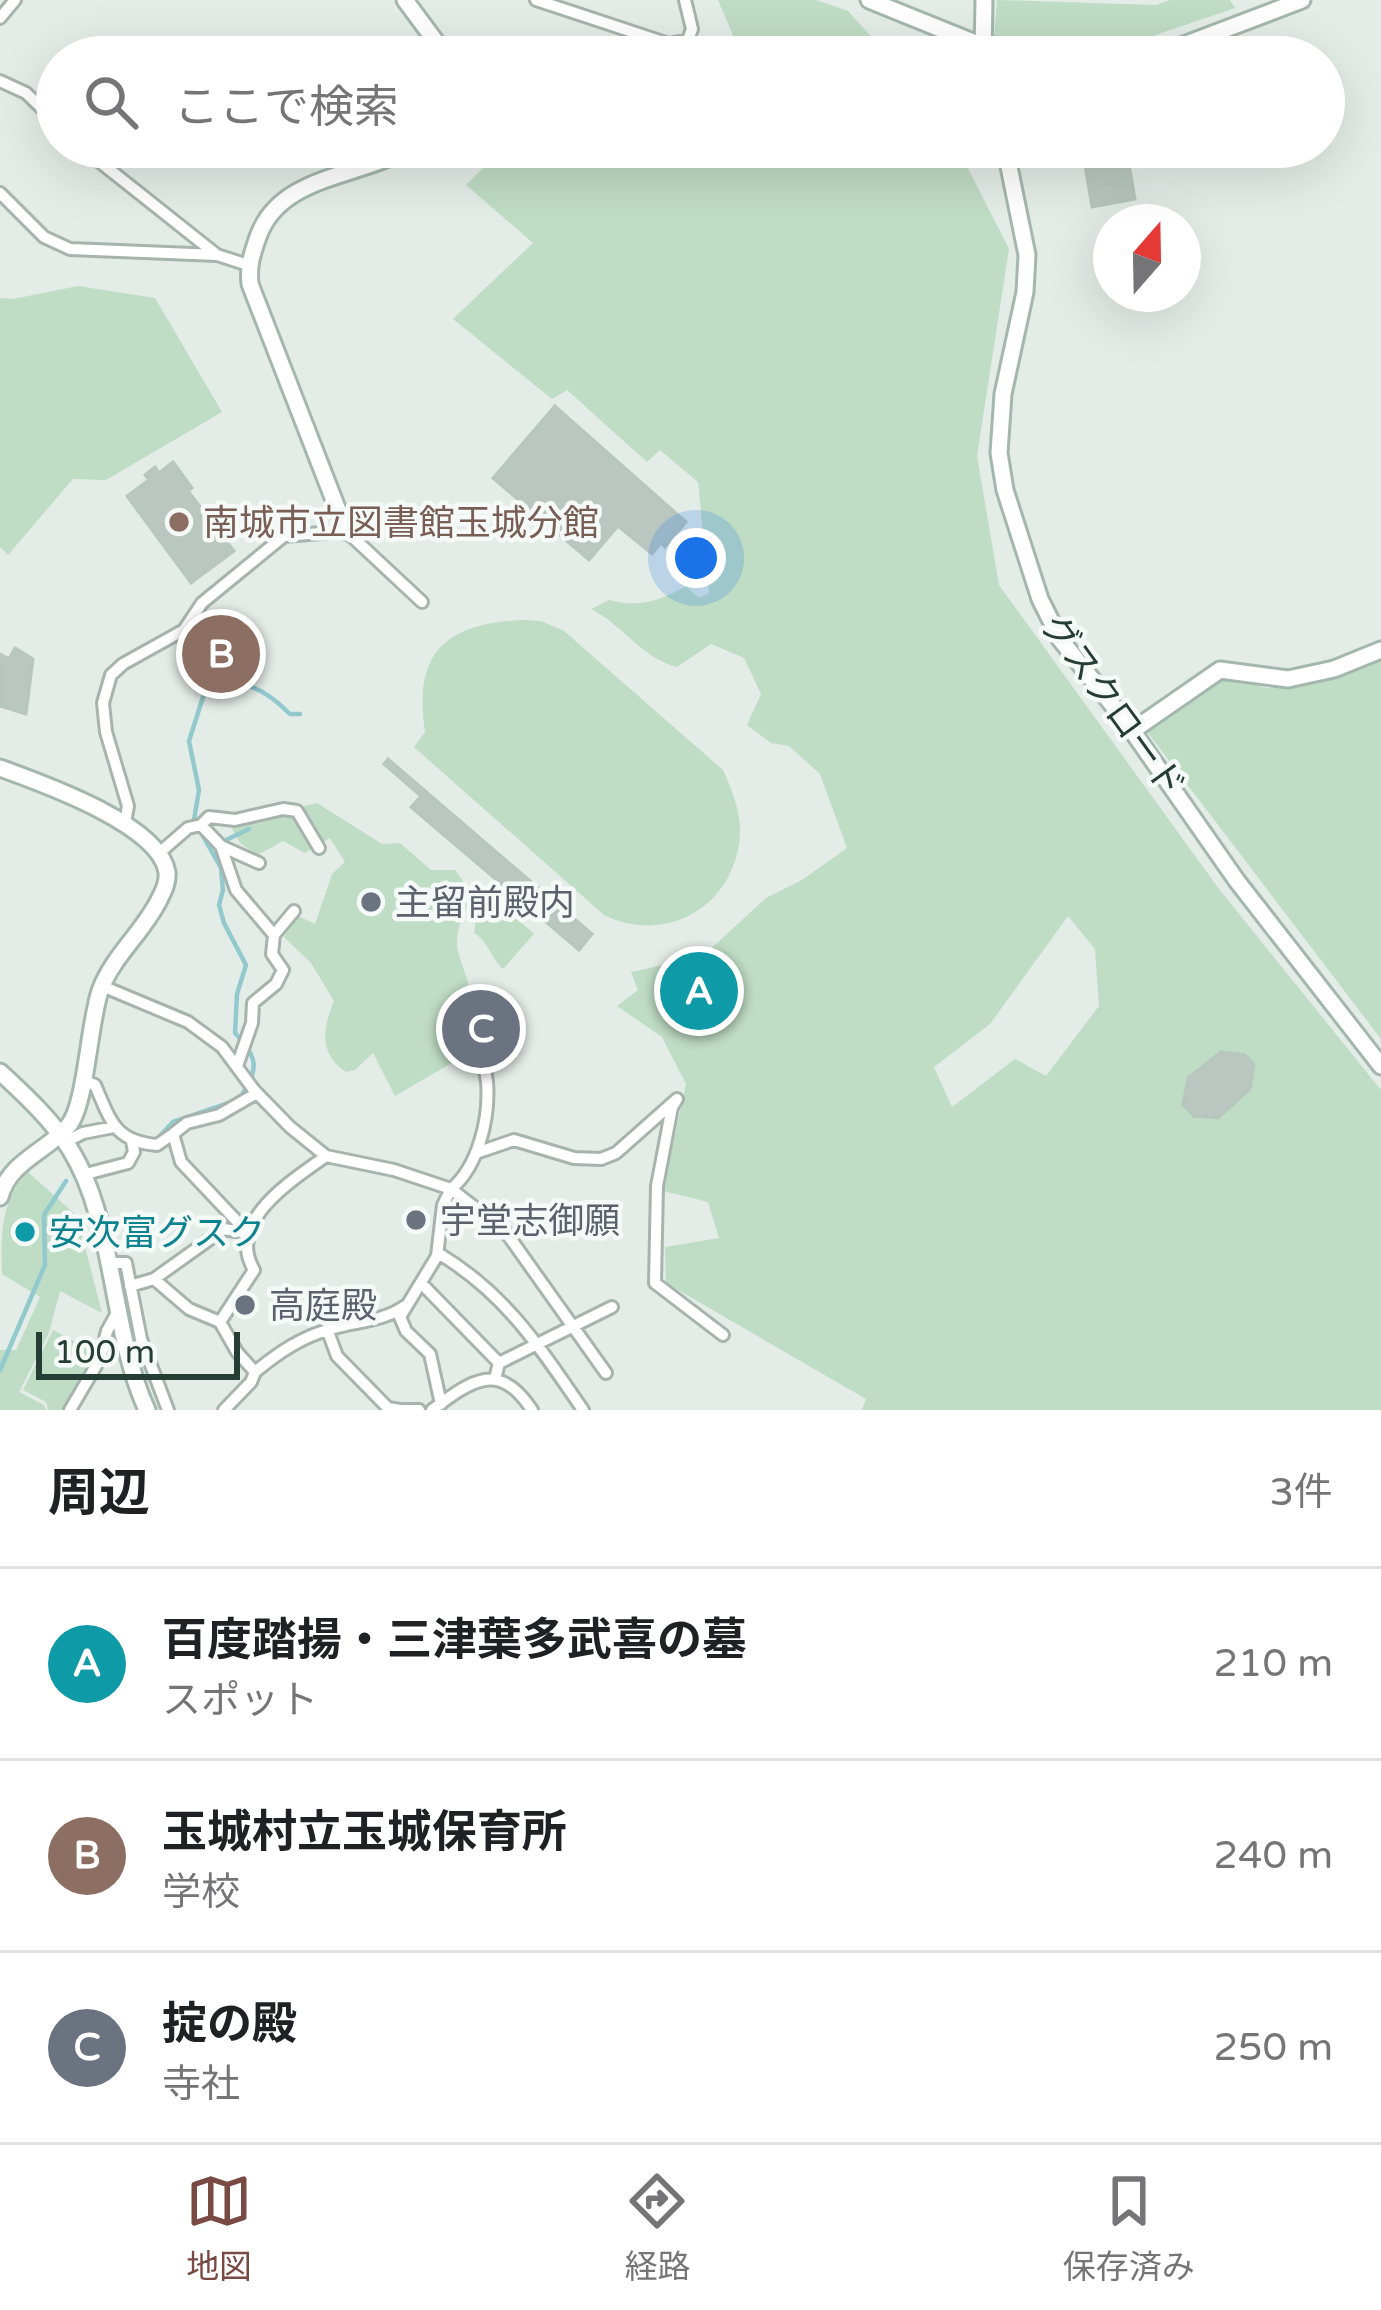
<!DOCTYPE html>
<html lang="ja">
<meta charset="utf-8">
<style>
body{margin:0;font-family:"Varela Round","Noto Sans JP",sans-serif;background:#f6f6f6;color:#202124}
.compass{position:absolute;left:1093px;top:204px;width:108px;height:108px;border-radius:50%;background:#fff;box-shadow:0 12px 48px #0002;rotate:20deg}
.scale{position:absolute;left:36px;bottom:30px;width:204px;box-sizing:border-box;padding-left:12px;border:6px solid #253d34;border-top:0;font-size:33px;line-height:42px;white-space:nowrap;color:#253d34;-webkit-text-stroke:9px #f5f9f7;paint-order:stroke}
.you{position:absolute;left:696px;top:558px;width:42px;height:42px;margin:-30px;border:9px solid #fff;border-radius:50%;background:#1a73e8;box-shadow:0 0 0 18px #1a73e833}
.badge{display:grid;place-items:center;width:78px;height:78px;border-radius:50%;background:#794a43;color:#fff;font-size:39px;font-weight:700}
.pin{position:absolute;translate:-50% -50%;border:6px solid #fff;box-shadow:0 3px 12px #0006}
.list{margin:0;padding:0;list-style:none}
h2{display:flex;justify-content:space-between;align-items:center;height:156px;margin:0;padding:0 48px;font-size:51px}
h2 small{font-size:39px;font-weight:400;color:#757577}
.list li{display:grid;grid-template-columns:78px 1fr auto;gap:36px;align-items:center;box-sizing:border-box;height:192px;padding:0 48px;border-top:3px solid #e0e0e0}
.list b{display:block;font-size:45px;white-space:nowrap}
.list p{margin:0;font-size:39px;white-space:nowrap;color:#757577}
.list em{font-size:39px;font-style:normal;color:#757577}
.icon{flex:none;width:66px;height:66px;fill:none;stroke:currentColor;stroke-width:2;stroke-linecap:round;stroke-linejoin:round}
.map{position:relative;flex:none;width:1381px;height:1410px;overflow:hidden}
.search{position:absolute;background:#fff;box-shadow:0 12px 48px #0002;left:36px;right:36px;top:36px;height:132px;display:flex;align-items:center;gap:30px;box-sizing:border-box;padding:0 42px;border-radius:66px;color:#757577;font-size:45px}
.sheet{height:732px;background:#fff}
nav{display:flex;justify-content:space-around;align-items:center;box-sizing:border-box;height:168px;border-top:3px solid #e0e0e0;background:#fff;font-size:33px;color:#757577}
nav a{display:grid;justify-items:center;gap:6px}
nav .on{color:#794a43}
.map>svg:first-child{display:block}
.green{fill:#bfdcc4;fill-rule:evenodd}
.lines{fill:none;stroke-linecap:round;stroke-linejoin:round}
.stream{stroke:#91c9cc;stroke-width:4.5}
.building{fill:#bac7c1;stroke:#b7c6be;stroke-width:3}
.street-casing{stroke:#a7b4ae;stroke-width:16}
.secondary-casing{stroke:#a4b7af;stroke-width:21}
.street{stroke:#fff;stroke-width:10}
.secondary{stroke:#fff;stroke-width:15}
.education-dot{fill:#8d6e63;stroke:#f5f9f7;stroke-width:4.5}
.worship-dot{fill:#6b7280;stroke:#f5f9f7;stroke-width:4.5}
.culture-dot{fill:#0f9aa8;stroke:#f5f9f7;stroke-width:4.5}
.labels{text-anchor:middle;stroke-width:9;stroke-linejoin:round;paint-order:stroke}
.education-label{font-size:36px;fill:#785e54;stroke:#f5f9f7;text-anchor:start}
.street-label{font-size:36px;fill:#253d34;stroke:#f5f9f7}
.worship-label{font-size:36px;fill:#5b616d;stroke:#f5f9f7;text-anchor:start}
.culture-label{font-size:36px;fill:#0d838f;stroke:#f5f9f7;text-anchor:start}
</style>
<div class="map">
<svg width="1381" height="1410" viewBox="0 0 1381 1410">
<rect width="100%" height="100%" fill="#e4ece8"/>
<path class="green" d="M718 0H816L848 11 890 57H759L738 47Z
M997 0 1156 5 1170 0H1230L1235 8 1103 53 1052 57 994 36Z
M504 147H957L1009 249 977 456 999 585 1219 889 1381 1090V1410H862L866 1399 666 1283 665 1247 719 1238 708 1202 663 1191 686 1084 662 1037 617 1006 638 990 631 972 703 956 766 898 802 880 847 848 820 774 789 746 771 743 747 725 761 694 744 658 711 644 677 667C643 659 623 625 591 609L609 600C638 608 660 601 686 586L699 598 709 593 698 482 660 450 647 462 567 390 552 399 453 319 533 243 466 185ZM1068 916 1095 949 1099 1006 1046 1076 1015 1059 952 1107 934 1067 990 1024Z
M78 286 155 298 222 412 106 480 73 479 8 555 0 547V298L13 299Z
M521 620 541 621 564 631 723 770C732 790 741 812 740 834 736 905 667 946 604 915L414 747 425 732C413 654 444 624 521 620Z
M1381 655V1039L1145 729 1221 676 1267 688 1327 679Z
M317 803 382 844 400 843 431 870H455C484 906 457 911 457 942 457 960 472 982 470 999 469 1011 463 1024 461 1037L469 1053 395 1096 373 1053 355 1070 346 1072C318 1053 323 1028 334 1001L311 963 284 937 298 916 315 924 332 874 345 862 330 838 305 853 283 841 258 855 240 843 230 825Z
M495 899 534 934 503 969C490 957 489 942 474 933L479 903Z
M28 1172 77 1216 102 1313 60 1291 49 1333 19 1392 44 1405 46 1410H0V1350H16L40 1297 2 1274C1 1236 0 1200 28 1172Z
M53 1330 97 1353 64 1410H48L46 1402 23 1390Z"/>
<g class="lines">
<path class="stream" d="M224 841 249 829
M240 1098C259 1069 259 1058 235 1033L237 994 246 965 224 923 219 905 223 890 221 868 194 820 199 790 189 741 204 694C238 673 264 688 290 714H300
M156 1140 173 1122 229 1103
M0 1370 45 1265 44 1215 66 1181"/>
</g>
<path class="building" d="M1082 147H1126L1135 199 1092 207Z
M555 406 686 522 665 547 661 543 652 554 618 526 589 560 493 478Z
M173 462 192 488 188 491 234 551 191 583 127 496 149 480 145 475 155 467 159 473Z
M15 648 33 659 26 714 0 706V654L9 659Z
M388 759 592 934 579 950 411 807 421 796 384 764Z
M1221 1052 1245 1055 1254 1065 1250 1089 1218 1118 1194 1116 1183 1105 1188 1078Z"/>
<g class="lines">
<defs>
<path id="street" d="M536 0 669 44 688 40 692 29 685 0
M0 18 15 0
M0 81 26 93 57 123
M81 147 217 255
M0 193 44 237 70 249 217 255 248 265
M125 822 128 806 106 732 103 703 111 675 123 664 184 630 202 603 284 536 346 531 422 602
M201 825 221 846 236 890 274 935 272 954 283 970 276 984 253 1003 252 1023 237 1066
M221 846 259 863
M158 854 188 828 201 825 209 817 235 820 283 809 297 811 319 848
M274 935 294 911
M102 986 188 1022 222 1047 254 1090 290 1127 326 1156 394 1170 451 1189 443 1205 437 1256 400 1317 406 1331 430 1354 441 1404
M470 1009C464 1053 484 1051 487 1082 490 1118 478 1167 451 1189L505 1231 606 1373
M82 1080 95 1085C111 1121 114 1141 157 1145L173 1134
M65 1142 83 1133 114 1127
M479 1152 514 1140 574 1158 601 1159 616 1153 677 1099 672 1107 657 1186 655 1283 723 1335
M326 1156C293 1180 225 1221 254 1270L220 1322 237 1352 255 1372C278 1353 301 1337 331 1329 356 1321 382 1322 405 1306
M82 1175 128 1163 134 1152 132 1141
M248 1233 181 1162 173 1134 187 1123 219 1115 257 1093
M438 1253C505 1293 539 1346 583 1410
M107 1263H126L141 1339 168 1410
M154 1279 224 1229 248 1233
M421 1283 499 1363 495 1379
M130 1286 154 1279 189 1309 220 1322
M327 1329 337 1356 388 1408 400 1410
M499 1363 612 1307
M70 1410 100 1359 107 1331 118 1311
M224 1410 251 1382 255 1372
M404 1410H419
M432 1410C472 1380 499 1360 532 1410"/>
<path id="secondary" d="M405 0 442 50V57
M869 0 1010 57
M983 54 984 0
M1152 57 1302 0
M1005 147 1027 255 1025 292 1003 394 999 453 1005 490 1040 599 1060 639 1126 722 1237 881 1381 1066
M346 531 250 284C248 266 252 254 258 237 280 174 360 178 410 147
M1132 731 1220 670 1288 679 1334 669 1381 650
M0 768C41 783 159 824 167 872 168 882 164 890 160 898 144 932 113 955 100 991 89 1023 86 1104 69 1125 48 1151 9 1161 0 1197
M0 1072C25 1095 52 1120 70 1149 116 1223 110 1330 147 1410"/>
</defs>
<use href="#street" class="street-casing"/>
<use href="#secondary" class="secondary-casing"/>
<use href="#street" class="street"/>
<use href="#secondary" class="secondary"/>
</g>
<circle class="education-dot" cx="179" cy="522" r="12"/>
<g class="worship-dot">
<circle cx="371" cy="902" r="12"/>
<circle cx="416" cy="1220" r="12"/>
<circle cx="245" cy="1305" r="12"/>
</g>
<circle class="culture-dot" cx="25" cy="1232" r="12"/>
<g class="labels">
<g class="education-label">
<text x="203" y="535">南城市立図書館玉城分館</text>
</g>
<g class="street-label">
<text transform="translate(1114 705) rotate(54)" y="13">グスクロード</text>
</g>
<g class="worship-label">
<text x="395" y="915">主留前殿内</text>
<text x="440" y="1233">宇堂志御願</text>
<text x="269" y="1318">高庭殿</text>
</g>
<g class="culture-label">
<text x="49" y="1245">安次富グスク</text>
</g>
</g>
</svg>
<svg class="compass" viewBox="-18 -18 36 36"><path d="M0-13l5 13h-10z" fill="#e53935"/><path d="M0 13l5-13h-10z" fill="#757577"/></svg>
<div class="scale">100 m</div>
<div class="you"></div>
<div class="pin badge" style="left:699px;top:991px;background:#0f9aa8">A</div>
<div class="pin badge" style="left:221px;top:654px;background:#8d6e63">B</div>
<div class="pin badge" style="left:481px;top:1029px;background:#6b7280">C</div>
<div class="search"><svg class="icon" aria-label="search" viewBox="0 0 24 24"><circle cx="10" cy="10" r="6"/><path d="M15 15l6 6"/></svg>ここで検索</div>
</div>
<section class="sheet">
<h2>周辺<small>3件</small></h2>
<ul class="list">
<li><span class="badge" style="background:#0f9aa8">A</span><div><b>百度踏揚・三津葉多武喜の墓</b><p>スポット</p></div><em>210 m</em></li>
<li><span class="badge" style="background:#8d6e63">B</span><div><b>玉城村立玉城保育所</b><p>学校</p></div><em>240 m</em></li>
<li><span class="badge" style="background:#6b7280">C</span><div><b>掟の殿</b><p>寺社</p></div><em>250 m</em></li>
</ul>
</section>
<nav>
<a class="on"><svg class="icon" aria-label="map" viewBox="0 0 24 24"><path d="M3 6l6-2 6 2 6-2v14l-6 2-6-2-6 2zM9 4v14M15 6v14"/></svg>地図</a>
<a><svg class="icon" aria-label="directions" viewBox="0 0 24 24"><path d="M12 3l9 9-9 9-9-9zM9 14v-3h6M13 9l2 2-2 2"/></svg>経路</a>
<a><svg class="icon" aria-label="saved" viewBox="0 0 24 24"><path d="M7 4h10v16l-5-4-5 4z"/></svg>保存済み</a>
</nav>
